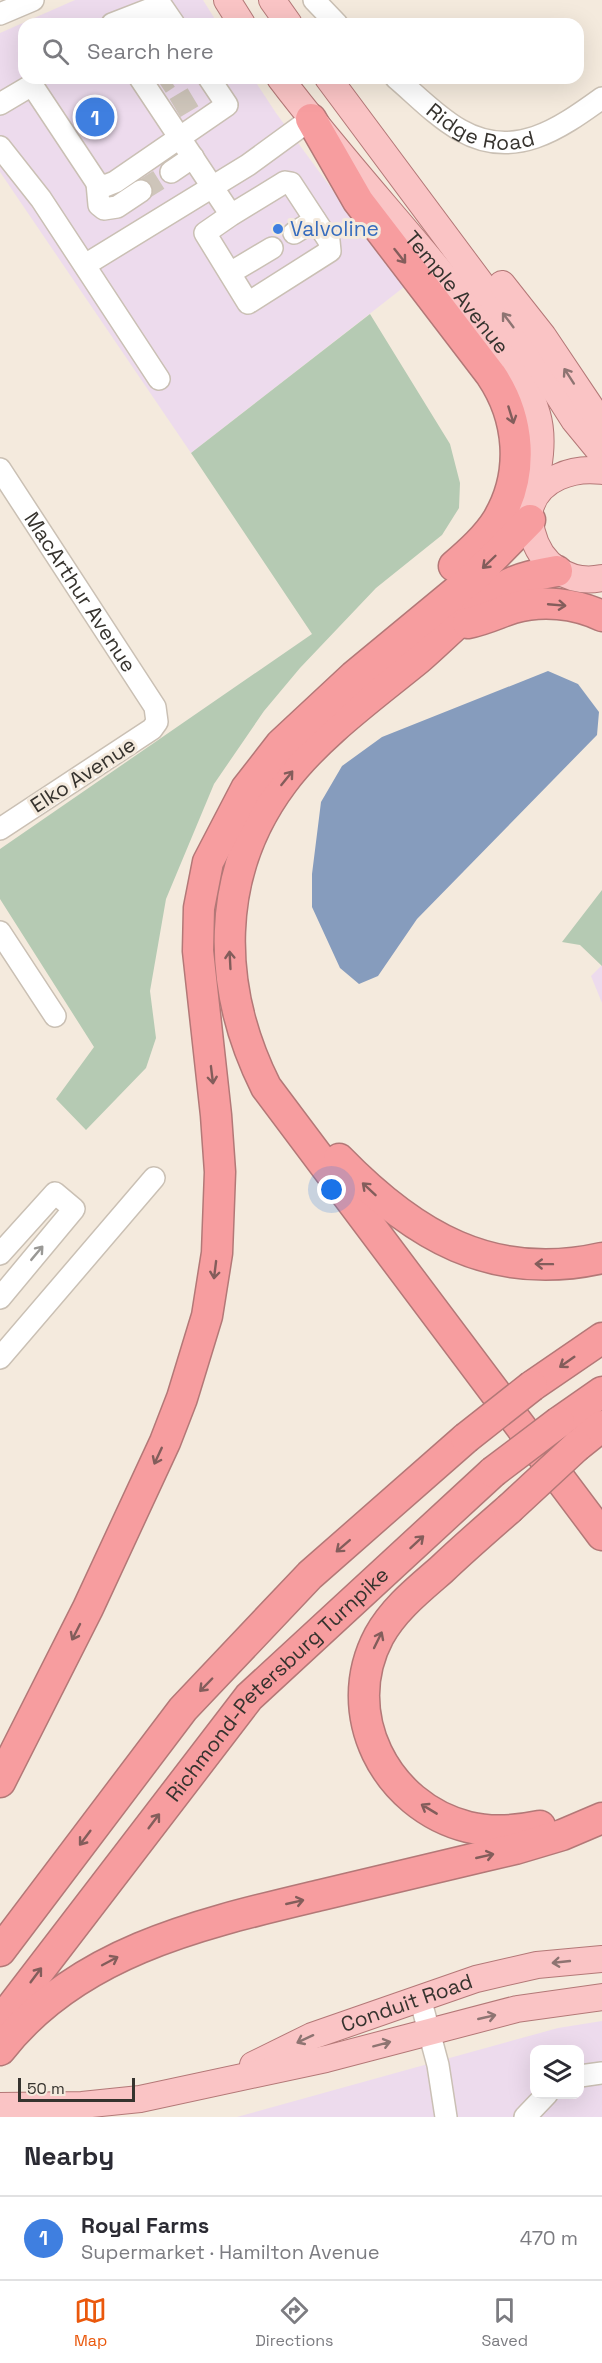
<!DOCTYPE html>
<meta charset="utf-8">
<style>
body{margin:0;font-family:"Space Grotesk",sans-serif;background:#f2f2f3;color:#2b2b33}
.controls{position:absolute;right:18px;bottom:18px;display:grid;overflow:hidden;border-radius:12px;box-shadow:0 6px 24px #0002}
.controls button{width:54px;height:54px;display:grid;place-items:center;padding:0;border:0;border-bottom:2px solid #e1e1e2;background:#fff;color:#2b2b33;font:30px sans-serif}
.scale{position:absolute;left:18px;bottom:15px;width:117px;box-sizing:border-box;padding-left:6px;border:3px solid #36332e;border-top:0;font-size:16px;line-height:21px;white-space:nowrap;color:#36332e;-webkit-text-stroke:4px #f4eadd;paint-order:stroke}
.you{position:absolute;left:332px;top:1190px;width:21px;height:21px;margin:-15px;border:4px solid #fff;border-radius:50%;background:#1a73e8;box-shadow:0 0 0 9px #1a73e833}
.badge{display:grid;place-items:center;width:39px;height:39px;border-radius:50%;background:#ea580c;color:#fff;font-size:20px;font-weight:700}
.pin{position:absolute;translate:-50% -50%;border:3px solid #fff;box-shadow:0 2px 6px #0006}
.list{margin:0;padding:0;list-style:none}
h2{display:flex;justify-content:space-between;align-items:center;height:78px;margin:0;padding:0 24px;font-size:26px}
h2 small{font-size:20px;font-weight:400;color:#7c7c81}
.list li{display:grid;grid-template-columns:39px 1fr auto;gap:18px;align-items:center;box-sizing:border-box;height:84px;padding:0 24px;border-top:2px solid #e1e1e2}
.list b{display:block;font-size:22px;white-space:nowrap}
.list p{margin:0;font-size:20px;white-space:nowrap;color:#7c7c81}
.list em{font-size:20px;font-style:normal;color:#7c7c81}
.icon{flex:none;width:33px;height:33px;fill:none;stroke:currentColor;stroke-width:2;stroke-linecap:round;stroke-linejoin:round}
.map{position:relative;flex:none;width:602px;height:2117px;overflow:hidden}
.search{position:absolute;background:#fff;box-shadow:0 6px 24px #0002;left:18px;right:18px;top:18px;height:66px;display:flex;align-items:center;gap:15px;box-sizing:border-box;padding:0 21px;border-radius:18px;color:#7c7c81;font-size:22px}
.sheet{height:162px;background:#fff}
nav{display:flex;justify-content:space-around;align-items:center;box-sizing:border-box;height:84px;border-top:2px solid #e1e1e2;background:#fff;font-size:16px;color:#7c7c81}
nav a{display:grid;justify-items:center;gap:3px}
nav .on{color:#ea580c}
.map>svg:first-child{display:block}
.commercial{fill:#eddbed;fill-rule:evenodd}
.green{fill:#b5cab3}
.water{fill:#869cbd}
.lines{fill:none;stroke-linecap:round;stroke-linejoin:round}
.minor-tunnel{stroke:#cec5ba;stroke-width:21;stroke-dasharray:21 10;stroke-linecap:butt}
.minor-casing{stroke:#cac0b4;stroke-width:24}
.major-casing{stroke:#b37877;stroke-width:28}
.highway-casing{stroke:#b37877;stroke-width:33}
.minor{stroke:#fff;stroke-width:21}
.major{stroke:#fac4c5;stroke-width:26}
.highway{stroke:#f79d9f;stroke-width:30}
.highway-bridge-casing{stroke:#b37877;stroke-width:33;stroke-linecap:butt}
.highway-bridge{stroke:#f79d9f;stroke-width:30}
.oneway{stroke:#835d5b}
.oneway2{stroke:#8e7472}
.oneway3{stroke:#9a9996}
.shop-dot{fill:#3f7fe0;stroke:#f4eadd;stroke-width:2}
.labels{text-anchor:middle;stroke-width:6;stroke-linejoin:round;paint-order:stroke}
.street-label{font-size:21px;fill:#36332e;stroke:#f4eadd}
.shop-label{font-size:21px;fill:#366cbe;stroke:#f4eadd;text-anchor:start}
</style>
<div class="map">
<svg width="602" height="2117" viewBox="0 0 602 2117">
<rect width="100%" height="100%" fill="#f4eadd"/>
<path class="commercial" d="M75 0H203L218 24H24V78H253L276 113 404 287 191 453 0 172V33Z
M602 965V1003L591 976Z
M602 2021V2117H237L558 2028ZM534 2050H580V2094H534Z"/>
<path class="green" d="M370 314 450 444 460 483 459 508 442 535 376 588 300 668 264 711 214 784 166 899 150 991 156 1038 146 1068 86 1130 56 1099 94 1047 0 899V849L312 634 191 453Z
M602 890V966L580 945 562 942Z"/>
<path class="water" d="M548 671 578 684 599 712 597 735 417 919 378 976 359 984 340 968 312 907V874L321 802 342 766 382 737Z"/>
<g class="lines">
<path class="minor-tunnel" d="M160 84 169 78
M175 108 200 93
M141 191 171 172"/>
<defs>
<g id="minor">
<path d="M314 0 337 24"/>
<path d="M0 14 33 0"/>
<path d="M112 24 161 5 174 24"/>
<path d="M140 78 231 215 205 233 248 303 330 251 329 241 291 183 285 182 231 215"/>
<path id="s1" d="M396 78C416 95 437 117 460 130 514 161 559 129 602 98"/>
<path d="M32 85 97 183 105 186 115 182 227 105 209 78"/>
<path d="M0 104 32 85 35 78"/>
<path d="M0 147 41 199 159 379"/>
<path d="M171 172 193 157"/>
<path d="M97 183 99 205 104 209 117 207 141 191"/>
<path d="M294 233 315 220"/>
<path d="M85 265 248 165 311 119"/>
<path d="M230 273 272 248"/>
<path id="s2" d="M0 469 155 707 157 722 152 729 0 829"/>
<path d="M0 932 55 1016"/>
<path d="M0 1254 55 1193 74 1209 0 1298"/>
<path d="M0 1358 154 1178"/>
<path d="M420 1998 438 2065 446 2117"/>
<path d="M580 2076 602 2073"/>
<path d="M525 2117 547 2094"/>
</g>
<g id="major">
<path d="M227 0 242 24"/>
<path d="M272 0 289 24"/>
<path id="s3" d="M280 78C339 156 405 227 466 303 492 336 526 373 537 414 546 445 536 478 530 509"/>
<path d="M328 78 523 340 574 420 602 454"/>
<path d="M502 284 543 336 602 424"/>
<path d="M602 471C574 467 538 478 530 509 529 516 530 525 532 532 540 565 569 585 602 578"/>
<path id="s4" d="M253 2065 312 2036 476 1979 537 1965 602 1959"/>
<path d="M0 2106 82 2105 140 2099 326 2059 517 2009 602 1997"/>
</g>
<g id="highway">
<path d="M311 119 358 201 491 375C520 418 525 473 498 519 487 537 470 552 454 566"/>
<path d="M557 571C541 574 525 576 509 584 478 600 445 636 418 659 374 695 317 736 283 782 214 874 216 987 266 1087L602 1535"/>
<path d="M468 623C484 620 498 613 513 608 542 600 575 603 602 616"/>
<path d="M339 1159C413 1235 492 1283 602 1258"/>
<path d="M532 1386 602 1338"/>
<path d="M559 1422 602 1392"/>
<path d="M577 1446 602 1426"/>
<path d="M509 1509C486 1529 463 1549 441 1570 418 1590 394 1609 379 1636 338 1713 385 1806 468 1827 492 1833 516 1831 540 1826"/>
<path d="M0 1782 88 1608 165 1442 182 1398 207 1316 217 1253 220 1172 216 1115 198 951 199 908 208 862 246 789 281 744 354 676 475 576 530 520"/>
<path d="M0 1951 183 1709 310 1575 466 1438"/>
<path id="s5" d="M0 2022 249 1697 493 1472"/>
<path d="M0 2050C78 1950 204 1923 321 1895 385 1880 450 1864 515 1849L562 1835 602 1818"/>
</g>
</defs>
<use href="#minor" class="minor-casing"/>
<use href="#major" class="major-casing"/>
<use href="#highway" class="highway-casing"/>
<use href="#minor" class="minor"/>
<use href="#major" class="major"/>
<use href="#highway" class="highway"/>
<defs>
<path id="highway-bridge" d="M466 1438 532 1386
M493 1472 559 1422
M509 1509 577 1446"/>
</defs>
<use href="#highway-bridge" class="highway-bridge-casing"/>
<use href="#highway-bridge" class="highway-bridge"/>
</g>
<defs><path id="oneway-shaft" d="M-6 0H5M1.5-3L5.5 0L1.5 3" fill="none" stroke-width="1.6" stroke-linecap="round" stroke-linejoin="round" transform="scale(1.5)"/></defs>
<g class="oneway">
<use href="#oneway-shaft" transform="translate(400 256) rotate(52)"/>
<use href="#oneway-shaft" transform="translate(511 415) rotate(73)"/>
<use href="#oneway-shaft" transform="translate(489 562) rotate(136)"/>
<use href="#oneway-shaft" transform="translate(557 605) rotate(5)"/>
<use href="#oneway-shaft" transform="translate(287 778) rotate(-51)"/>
<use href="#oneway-shaft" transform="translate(230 960) rotate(-93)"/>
<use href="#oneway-shaft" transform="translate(212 1075) rotate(83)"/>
<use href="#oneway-shaft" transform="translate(369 1189) rotate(-137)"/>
<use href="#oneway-shaft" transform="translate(544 1264) rotate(-179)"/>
<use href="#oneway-shaft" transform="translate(215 1270) rotate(97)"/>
<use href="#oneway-shaft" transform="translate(567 1362) rotate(145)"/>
<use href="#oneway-shaft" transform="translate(158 1456) rotate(115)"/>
<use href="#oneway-shaft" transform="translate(417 1542) rotate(-43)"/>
<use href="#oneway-shaft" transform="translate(343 1546) rotate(139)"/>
<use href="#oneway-shaft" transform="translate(76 1632) rotate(117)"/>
<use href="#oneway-shaft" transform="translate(378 1640) rotate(-64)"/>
<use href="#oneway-shaft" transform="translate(206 1685) rotate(134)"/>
<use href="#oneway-shaft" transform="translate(429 1809) rotate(-149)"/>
<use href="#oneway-shaft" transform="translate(154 1821) rotate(-53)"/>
<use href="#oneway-shaft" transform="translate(85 1838) rotate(127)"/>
<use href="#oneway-shaft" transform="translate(485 1856) rotate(-13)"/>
<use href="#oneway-shaft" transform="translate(295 1902) rotate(-13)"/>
<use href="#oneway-shaft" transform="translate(110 1961) rotate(-28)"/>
<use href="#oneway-shaft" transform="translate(36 1975) rotate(-53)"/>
</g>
<g class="oneway2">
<use href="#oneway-shaft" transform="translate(508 320) rotate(-127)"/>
<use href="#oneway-shaft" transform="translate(569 376) rotate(-123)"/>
<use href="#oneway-shaft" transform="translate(561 1962) rotate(174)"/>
<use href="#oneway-shaft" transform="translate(487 2017) rotate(-13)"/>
<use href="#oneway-shaft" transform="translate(305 2039) rotate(155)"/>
<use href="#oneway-shaft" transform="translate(382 2044) rotate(-15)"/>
</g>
<use class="oneway3" href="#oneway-shaft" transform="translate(37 1253) rotate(-50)"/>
<circle class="shop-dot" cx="278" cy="229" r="6"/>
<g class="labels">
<g class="street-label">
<text dy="7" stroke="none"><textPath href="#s1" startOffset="102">Ridge Road</textPath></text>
<text dy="7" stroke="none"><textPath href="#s3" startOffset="278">Temple Avenue</textPath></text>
<text dy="7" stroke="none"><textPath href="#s2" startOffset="147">MacArthur Avenue</textPath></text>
<text transform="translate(83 775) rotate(-33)" y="7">Elko Avenue</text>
<text dy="7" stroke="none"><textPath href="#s5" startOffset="438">Richmond-Petersburg Turnpike</textPath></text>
<text dy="7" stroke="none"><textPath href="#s4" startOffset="166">Conduit Road</textPath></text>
</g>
<g class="shop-label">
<text x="290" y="236">Valvoline</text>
</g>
</g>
</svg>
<div class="controls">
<button><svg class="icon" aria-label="layers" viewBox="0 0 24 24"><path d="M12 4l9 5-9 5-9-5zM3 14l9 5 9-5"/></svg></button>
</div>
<div class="scale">50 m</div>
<div class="you"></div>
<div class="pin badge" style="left:95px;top:117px;background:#3f7fe0">1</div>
<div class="search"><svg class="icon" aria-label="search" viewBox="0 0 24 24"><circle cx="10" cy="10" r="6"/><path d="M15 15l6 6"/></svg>Search here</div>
</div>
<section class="sheet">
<h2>Nearby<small></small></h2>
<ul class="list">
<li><span class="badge" style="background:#3f7fe0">1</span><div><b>Royal Farms</b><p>Supermarket · Hamilton Avenue</p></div><em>470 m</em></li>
</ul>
</section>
<nav>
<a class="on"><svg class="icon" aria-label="map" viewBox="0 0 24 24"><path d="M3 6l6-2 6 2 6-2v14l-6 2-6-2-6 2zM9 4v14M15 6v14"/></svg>Map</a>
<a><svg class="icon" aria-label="directions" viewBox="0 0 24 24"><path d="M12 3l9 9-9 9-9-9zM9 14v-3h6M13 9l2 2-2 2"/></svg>Directions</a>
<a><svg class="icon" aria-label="saved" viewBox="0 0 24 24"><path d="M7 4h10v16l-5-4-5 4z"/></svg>Saved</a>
</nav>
